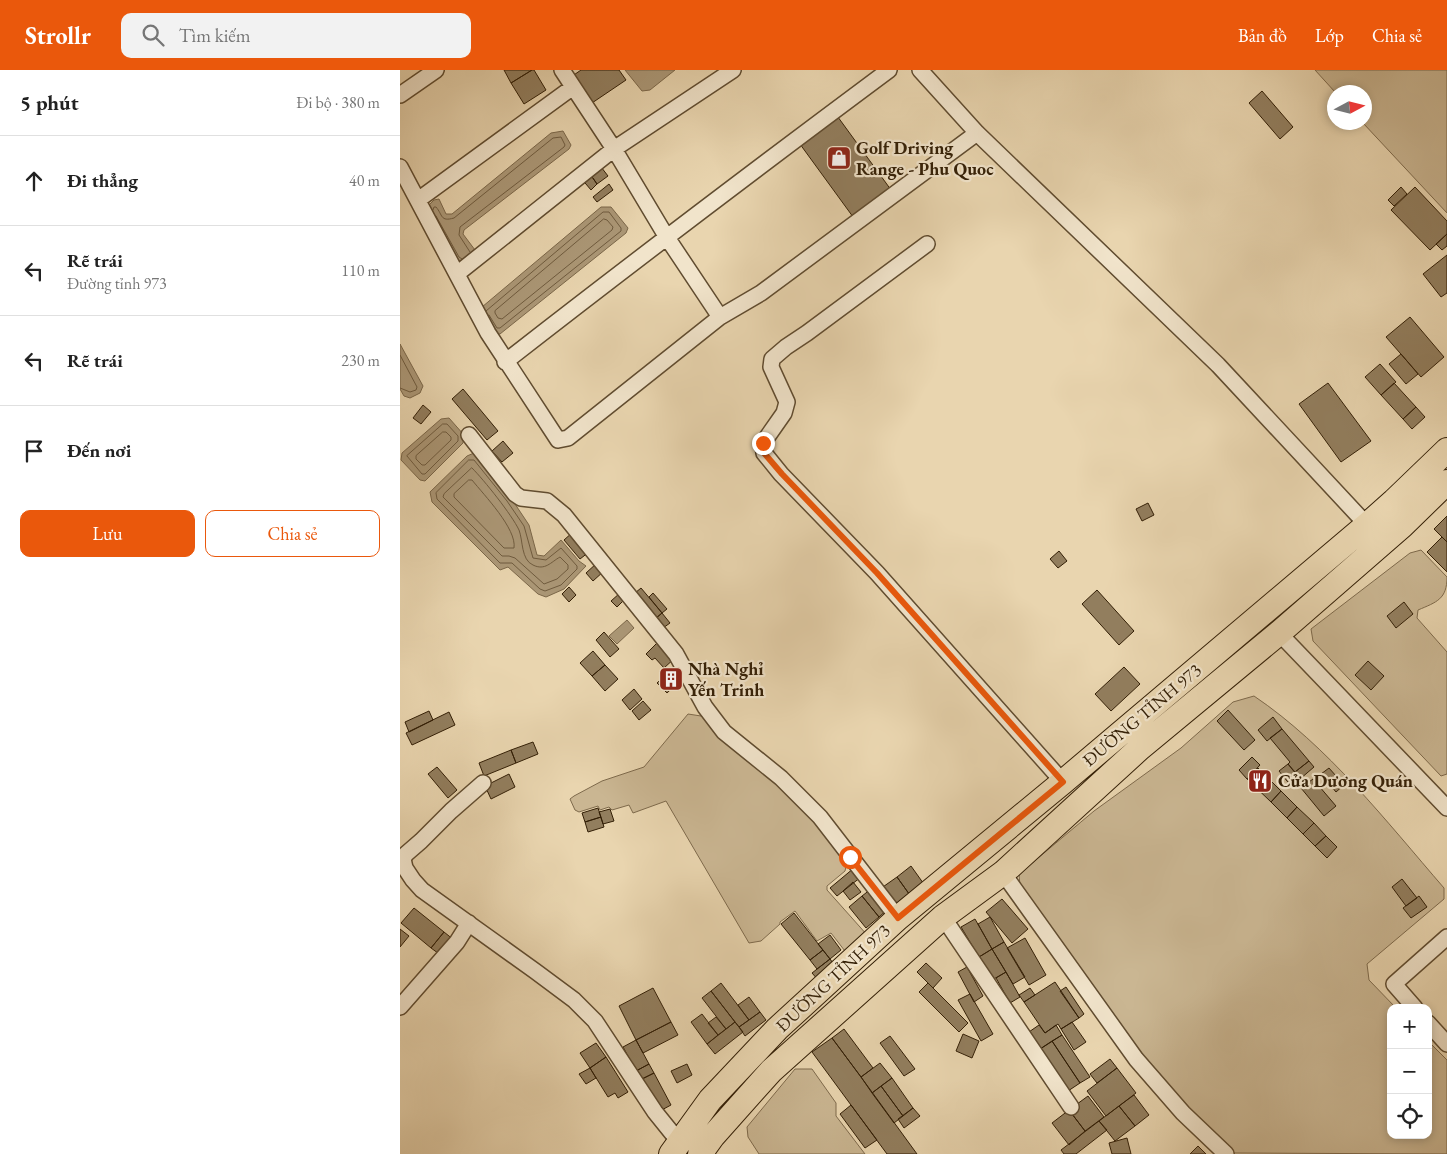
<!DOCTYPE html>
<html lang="vi">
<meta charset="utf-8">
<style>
body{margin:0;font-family:"EB Garamond",serif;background:#f2f2f2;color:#222}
.controls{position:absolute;right:15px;bottom:15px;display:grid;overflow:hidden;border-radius:10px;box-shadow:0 2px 8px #0003}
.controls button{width:45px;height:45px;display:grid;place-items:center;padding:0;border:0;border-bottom:1px solid #e0e0e0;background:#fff;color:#222;font:25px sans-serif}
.compass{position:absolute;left:927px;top:15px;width:45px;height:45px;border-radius:50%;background:#fff;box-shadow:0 2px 8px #0003;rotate:83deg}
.stop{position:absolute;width:15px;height:15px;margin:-11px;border:4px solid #ea580c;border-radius:50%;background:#fff}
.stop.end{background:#ea580c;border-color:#fff;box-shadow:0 1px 5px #0008}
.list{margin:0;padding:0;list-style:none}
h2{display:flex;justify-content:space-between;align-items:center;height:65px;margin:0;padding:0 20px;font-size:21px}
h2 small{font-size:16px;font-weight:400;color:#767676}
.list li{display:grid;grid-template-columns:32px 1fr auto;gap:15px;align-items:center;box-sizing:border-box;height:90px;padding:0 20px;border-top:1px solid #e0e0e0}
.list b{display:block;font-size:19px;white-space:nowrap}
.list p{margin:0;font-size:16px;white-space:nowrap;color:#767676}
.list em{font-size:16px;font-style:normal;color:#767676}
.actions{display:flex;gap:10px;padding:15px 20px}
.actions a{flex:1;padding:11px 0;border:1px solid #ea580c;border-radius:10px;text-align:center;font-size:18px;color:#ea580c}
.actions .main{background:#ea580c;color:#fff}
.icon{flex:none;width:28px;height:28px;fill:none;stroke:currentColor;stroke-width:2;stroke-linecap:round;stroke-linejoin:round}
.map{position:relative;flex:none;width:1047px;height:1084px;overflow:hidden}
header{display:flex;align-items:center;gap:30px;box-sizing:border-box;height:70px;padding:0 25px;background:#ea580c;color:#fff}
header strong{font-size:24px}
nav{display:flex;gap:28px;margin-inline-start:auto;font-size:18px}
.search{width:350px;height:45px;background:#f2f2f2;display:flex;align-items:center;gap:12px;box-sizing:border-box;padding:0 18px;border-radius:10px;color:#767676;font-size:19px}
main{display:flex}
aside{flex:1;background:#fff}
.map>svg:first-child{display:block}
.green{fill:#cab692;stroke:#7e6a4c}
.water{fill:#ab9776;stroke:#7b6749}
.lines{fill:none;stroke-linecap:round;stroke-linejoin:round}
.shore{stroke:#6f5b3e;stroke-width:1}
.building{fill:#927e5e;stroke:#331f06}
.street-casing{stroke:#604c30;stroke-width:18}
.primary-casing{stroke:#331f06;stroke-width:26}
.street{stroke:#f1e4cb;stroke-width:15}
.primary{stroke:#e9d5af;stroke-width:24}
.route{stroke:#ea580c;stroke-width:6}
.labels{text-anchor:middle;stroke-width:4.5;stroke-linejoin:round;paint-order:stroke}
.poi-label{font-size:18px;font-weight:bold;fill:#331f06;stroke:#f1e4cb;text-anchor:start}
.street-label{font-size:18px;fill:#331f06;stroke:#f1e4cb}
</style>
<header>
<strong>Strollr</strong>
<div class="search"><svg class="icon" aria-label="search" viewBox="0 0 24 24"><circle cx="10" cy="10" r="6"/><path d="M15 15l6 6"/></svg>Tìm kiếm</div>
<nav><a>Bản đồ</a><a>Lớp</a><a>Chia sẻ</a></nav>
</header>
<main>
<aside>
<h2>5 phút<small>Đi bộ · 380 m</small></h2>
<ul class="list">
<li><svg class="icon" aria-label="ahead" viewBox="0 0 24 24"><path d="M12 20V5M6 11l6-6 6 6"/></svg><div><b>Đi thẳng</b></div><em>40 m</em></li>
<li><svg class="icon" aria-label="left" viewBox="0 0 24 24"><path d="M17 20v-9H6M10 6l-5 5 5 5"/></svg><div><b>Rẽ trái</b><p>Đường tỉnh 973</p></div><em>110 m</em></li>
<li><svg class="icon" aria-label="left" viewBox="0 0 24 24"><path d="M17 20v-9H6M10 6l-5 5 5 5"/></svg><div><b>Rẽ trái</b></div><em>230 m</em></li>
<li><svg class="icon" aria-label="arrive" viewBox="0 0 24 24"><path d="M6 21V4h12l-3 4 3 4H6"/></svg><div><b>Đến nơi</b></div></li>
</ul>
<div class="actions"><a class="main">Lưu</a><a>Chia sẻ</a></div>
</aside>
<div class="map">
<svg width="1047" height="1084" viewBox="0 0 1047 1084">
<rect width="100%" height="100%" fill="#e9d5af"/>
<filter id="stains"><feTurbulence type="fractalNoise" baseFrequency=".004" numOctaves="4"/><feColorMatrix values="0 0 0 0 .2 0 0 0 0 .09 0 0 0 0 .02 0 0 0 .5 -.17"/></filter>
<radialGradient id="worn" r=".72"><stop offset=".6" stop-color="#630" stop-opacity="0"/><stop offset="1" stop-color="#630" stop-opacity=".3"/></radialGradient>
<path class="green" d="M915 0H1047V143L963 53 964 52V22H935Z
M1021 480 1047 507C1047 529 1037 532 1018 540L1017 548 1047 582V704L1041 706 913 571 911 559 1010 483Z
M854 626C928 676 986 751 1044 818V829L967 894 969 910 996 938H991V1065H1028V971L1047 990V1084L832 1083 813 1066 741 985 620 816 619 804 694 741 781 678 833 632Z
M288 644 301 646 351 690 407 744 447 792 445 801 427 816V820L468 866 448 885 431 863 417 871 395 841 380 852V854L361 871 349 873 266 731 233 743 229 735 212 740 209 737 200 740 198 736 179 742 175 740 170 729 174 726 202 711 244 697Z
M395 999H412L436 1033V1046L465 1084H359L348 1067 347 1057Z"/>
<path class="water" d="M225 0H275L250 20 242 21Z
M163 61 171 75 169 79 64 160 63 164 78 184 66 195 56 193 26 138 34 130 39 129 46 144H52L151 63Z
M201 137H211L228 158 226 163 100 264H95L82 237Z
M0 274 23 316 20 323 10 328 4 326 0 319Z
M49 348 64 365 63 373 25 411 20 410 1 390 2 383 41 349Z
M74 383 111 428 129 455 137 485 144 486 161 470 179 491 186 496 164 519 146 527 138 524 108 497 100 500 32 432 30 422 67 386Z
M227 550 234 558 217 574 209 566Z"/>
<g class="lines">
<path class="shore" d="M33 140 34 137H36C43 145 40 152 54 148L153 68 161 67 165 75 164 77 60 157 59 165 70 182
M36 146 59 187 62 189
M204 149 207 150 213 157 212 160 102 249 98 248 95 243V241Z
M86 241 203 142H209L221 158V161L100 258H97L89 245
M0 285 17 317 16 320 10 322 0 318
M43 354H47L58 366V371L25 404H22L7 386Z
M43 362H46L51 367V370L25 395H22L16 389V386Z
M69 390H74L107 431 124 456 133 488 146 490 161 478 177 496V499L161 515 145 521 140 519 112 493H100L37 429 36 423Z
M72 398C84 410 112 445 119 460 123 470 121 490 133 495 145 501 151 492 160 487L168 495V499L157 509 144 514 115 488 109 486H102L43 427 44 424Z
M69 410H72C84 425 117 459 114 478H104L54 427V424Z"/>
</g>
<path class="building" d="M104 0H132L111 13Z
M132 0H134L146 20 124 34 111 13Z
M181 0H219L226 10 189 35 171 7Z
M862 21 893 57 880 69 849 33Z
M435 43 494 124 456 151 397 70Z
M198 93 208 106 197 114 188 101Z
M188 101 197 114 191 120 180 107Z
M209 114 213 120 197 132 193 127Z
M1001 117 1007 124 994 136 988 130Z
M1015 117 1047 151V164L1030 180 991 140Z
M1047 164V176L1042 180 1036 174Z
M1047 185V223L1041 227 1023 204Z
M1010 247 1044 287 1021 307 986 267Z
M1001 284 1018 304 1006 314 989 294Z
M980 294 996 312 981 325 965 307Z
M928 313 971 371 941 392 899 334Z
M994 313 1016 337 1003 349 981 325Z
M63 319 98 361 87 370 52 329Z
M23 335 31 342 21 354 13 348Z
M1016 337 1025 347 1012 359 1003 349Z
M103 371 113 383 102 392 92 381Z
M748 433 754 445 742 451 736 439Z
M1047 446V472L1034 459Z
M173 462 189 482 180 489 164 470Z
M1042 467 1047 472V502L1027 482Z
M659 481 667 491 658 498 650 489Z
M197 493 204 501 193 511 186 503Z
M169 517 176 525 169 532 162 524Z
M241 518 262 543 255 549 235 523Z
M697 520 734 561 719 575 682 534Z
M220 523 225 529 217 537 211 531Z
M253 523 267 539 262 543 249 527Z
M1004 532 1013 544 996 558 987 546Z
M262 543 270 553 263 558 255 549Z
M204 562 219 579 210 587 196 570Z
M260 570 276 587 264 598 255 588 252 590 246 584Z
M193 581 205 595 192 606 180 593Z
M968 591 984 606 971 620 955 605Z
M205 595 218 609 205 621 192 606Z
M275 595 285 606 267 623 257 613Z
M724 597 740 614 711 641 695 624Z
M234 619 242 629 230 640 222 630Z
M243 631 251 640 239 650 232 641Z
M828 640 855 670 844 680 817 651Z
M29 641 33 650 9 662 5 652Z
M49 642 55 655 12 675 6 663Z
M873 647 882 659 867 671 858 660Z
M882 659 909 691 895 702 888 694 890 692 870 668Z
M133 672 138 684 116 693 111 680Z
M111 680 116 693 84 706 79 693Z
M852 687 860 695 847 709 839 700Z
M909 691 914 697 900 709 895 702Z
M888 694 900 709 891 716 879 701Z
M37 697 57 720 48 728 28 704Z
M858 698 881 721 871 732 847 709Z
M929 698 944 715 936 722 921 704Z
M109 704 115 717 91 729 85 716Z
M913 709 936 736 924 746 901 718Z
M881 721 897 737 887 748 871 732Z
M897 737 914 753 903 764 887 748Z
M198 738 201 747 185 752 182 743Z
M210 739 214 751 203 754 199 742Z
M201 747 204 757 188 762 185 752Z
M914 753 926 766 915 776 903 764Z
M926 766 937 777 927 788 915 776Z
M511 796 526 817 512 828 497 807Z
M454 798 461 807 437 826 430 818Z
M497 807 512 828 495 840 480 819Z
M1002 809 1017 828 1006 836 992 817Z
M453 812 461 822 450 830 443 821Z
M471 819 488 839 479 847 462 826Z
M462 826 479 847 466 858 449 837Z
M1019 826 1027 837 1011 848 1003 838Z
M602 829 628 859 612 873 586 842Z
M14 838 44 862 31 878 1 853Z
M394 843 423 880 410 890 381 854Z
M590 847 604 872 592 879 578 854Z
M575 849 592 879 579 887 561 857Z
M0 859 9 866 0 877Z
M44 862 54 870 42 886 31 878Z
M430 865 441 880 430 889 418 874Z
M625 868 646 905 629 915 607 878Z
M604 872 625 907 613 914 592 879Z
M592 879 606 902 592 910 579 887Z
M423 880 430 889 417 899 410 890Z
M430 889 436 897 419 911 412 903Z
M526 893 542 908 533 918 517 902Z
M567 897 583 926 574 932 558 902Z
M606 902 620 927 610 933 596 908Z
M655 912 679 948 661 959 658 954 645 963 624 932Z
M321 913 349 950 339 957 311 921Z
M528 913 568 953 559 962 519 922Z
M666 917 684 944 679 948 660 921Z
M253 918 271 952 236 970 219 936Z
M630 918 635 925 624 932 619 925Z
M311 921 335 952 326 959 302 928Z
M570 924 593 964 581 971 558 930Z
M349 927 360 942 349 950 338 935Z
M360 942 366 950 345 966 339 957Z
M302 944 318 965 307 974 291 952Z
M316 947 326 959 318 965 308 953Z
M271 952 278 965 243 983 236 970Z
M335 952 343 962 315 984 307 974Z
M672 952 686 972 674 980 661 959Z
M639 955 645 963 656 955 662 965 637 981 626 964Z
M444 959 473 998 461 1007 432 968Z
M563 964 579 971 572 988 556 981Z
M662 965 690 1007 680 1013 652 971Z
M490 966 515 999 504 1006 480 973Z
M432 968 461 1007 517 1084H487L412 982Z
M236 970 249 994 236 1001 223 977Z
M652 971 680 1013 665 1023 637 981Z
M196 973 206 987 190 998 180 983Z
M206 987 228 1022 218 1028 215 1023 208 1027 190 998Z
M710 989 717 998 697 1013 690 1004Z
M480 993 492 1008 472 1023 461 1007Z
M249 994 254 1003 240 1010 236 1001Z
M287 994 292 1005 277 1013 271 1001Z
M190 998 196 1008 186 1014 179 1004Z
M717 998 736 1023 706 1046 687 1021Z
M254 1003 271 1035 258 1042 240 1010Z
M492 1008 513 1038 503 1046 481 1016Z
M481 1016 503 1046 494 1053 472 1023Z
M734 1025 749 1045 735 1056 719 1036Z
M688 1026 704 1047 685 1061 669 1040Z
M451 1035 477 1070 465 1078 440 1044Z
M719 1036 735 1056 715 1071 699 1051Z
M513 1038 520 1046 504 1058 498 1049Z
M669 1040 685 1061 669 1075 652 1053Z
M699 1051 707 1060 676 1084H664L661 1080Z
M727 1068 731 1084H712L709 1073Z
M798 1076 806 1084H790Z"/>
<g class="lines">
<defs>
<path id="street" d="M162 0 214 79 266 166 320 247
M520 0 577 63 818 295 967 455
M0 25 36 0
M0 97 88 263 158 370 168 368 320 247 361 223 577 63
M18 130 173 17
M527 174 407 263 386 277 372 289 371 297 387 332 384 343 363 373 364 383 381 404 477 503 663 712
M57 204 214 79 333 0
M105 292C232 193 360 96 489 0
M69 365 115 424 121 428 147 431 164 445 276 584 305 637 324 662 381 708 420 747 498 848
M879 563 1047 738
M83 713 51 741 21 771 6 784 3 789 5 798 13 810 22 820 135 901 174 930 195 951 255 1042 280 1073
M603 803 736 989 783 1043 826 1084
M543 847 671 1037
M0 937 57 872 69 853
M1015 938 994 914 1047 867
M1028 953 1047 974"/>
<path id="primary" d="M271 1084 310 1030 377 959 498 848 663 712 967 455 994 431 1047 380
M300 1084 313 1066 371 1001 543 847 603 803 740 678 879 563 1002 456 1047 412"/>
</defs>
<use href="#street" class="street-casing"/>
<use href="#primary" class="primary-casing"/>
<use href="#street" class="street"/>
<use href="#primary" class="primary"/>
</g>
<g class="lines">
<path class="route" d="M363 373 364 383 382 404 477 503 663 712 498 848 450 787"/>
</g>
<defs>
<symbol id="shop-square" viewBox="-11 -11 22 22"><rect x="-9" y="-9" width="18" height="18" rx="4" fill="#8f2418" stroke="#f1e4cb"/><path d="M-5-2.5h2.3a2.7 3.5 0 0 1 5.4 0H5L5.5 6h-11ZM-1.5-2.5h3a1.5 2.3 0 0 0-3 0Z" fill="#fff"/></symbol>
<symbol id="building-square" viewBox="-11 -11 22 22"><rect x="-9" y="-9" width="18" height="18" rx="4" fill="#8f2418" stroke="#f1e4cb"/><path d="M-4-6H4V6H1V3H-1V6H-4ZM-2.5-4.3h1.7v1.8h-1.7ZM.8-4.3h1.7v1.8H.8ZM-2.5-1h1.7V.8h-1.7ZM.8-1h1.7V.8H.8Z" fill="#fff"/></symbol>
<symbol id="restaurant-square" viewBox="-11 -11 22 22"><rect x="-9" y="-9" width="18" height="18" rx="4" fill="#8f2418" stroke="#f1e4cb"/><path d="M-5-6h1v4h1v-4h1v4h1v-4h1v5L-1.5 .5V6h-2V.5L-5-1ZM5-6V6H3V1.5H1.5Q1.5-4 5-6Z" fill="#fff"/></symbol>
</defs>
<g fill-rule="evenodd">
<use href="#shop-square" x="425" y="74" width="28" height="28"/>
<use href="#building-square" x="257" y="595" width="28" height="28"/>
<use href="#restaurant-square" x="846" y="697" width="28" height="28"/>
</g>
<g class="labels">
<g class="poi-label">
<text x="456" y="84">Golf Driving<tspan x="456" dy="21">Range - Phu Quoc</tspan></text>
<text x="288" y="605">Nhà Nghỉ<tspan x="288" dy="21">Yến Trinh</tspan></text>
<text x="878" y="717">Cửa Dương Quán</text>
</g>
<g class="street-label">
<text transform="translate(742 645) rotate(-40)" y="6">ĐƯỜNG TỈNH 973</text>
<text transform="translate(433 908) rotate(-43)" y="6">ĐƯỜNG TỈNH 973</text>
</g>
</g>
<rect width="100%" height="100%" filter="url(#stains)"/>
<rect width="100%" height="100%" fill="url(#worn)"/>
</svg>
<div class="controls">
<button>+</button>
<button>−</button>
<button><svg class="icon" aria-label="locate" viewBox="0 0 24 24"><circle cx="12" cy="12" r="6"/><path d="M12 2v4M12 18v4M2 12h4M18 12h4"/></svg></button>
</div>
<svg class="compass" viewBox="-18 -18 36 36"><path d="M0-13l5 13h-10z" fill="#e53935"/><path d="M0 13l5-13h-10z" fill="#767676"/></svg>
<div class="stop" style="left:450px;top:787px"></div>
<div class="stop end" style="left:363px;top:373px"></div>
</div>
</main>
